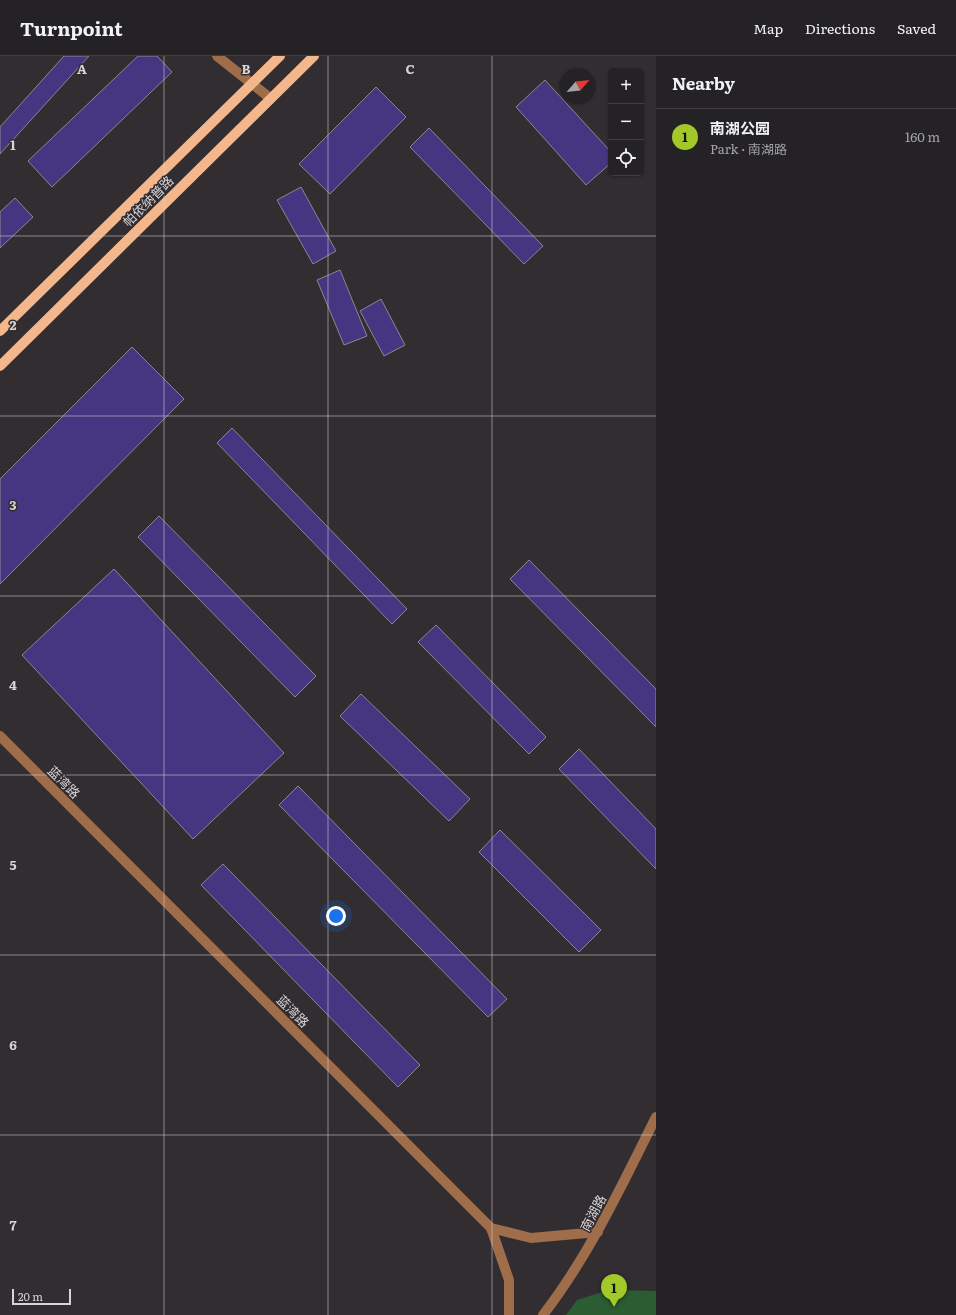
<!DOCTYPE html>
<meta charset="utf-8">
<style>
body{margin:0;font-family:Literata,"Noto Sans SC",serif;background:#312f32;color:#f1f3f6}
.controls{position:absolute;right:12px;top:12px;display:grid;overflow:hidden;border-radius:6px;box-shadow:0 1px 3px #0004}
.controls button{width:36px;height:36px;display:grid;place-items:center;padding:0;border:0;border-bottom:1px solid #423f42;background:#252225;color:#f1f3f6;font:20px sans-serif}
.compass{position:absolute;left:560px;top:12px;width:36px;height:36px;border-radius:50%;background:#252225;box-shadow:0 1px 3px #0004;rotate:62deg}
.scale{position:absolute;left:12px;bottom:10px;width:59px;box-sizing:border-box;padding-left:4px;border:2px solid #d7d4d7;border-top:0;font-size:11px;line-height:14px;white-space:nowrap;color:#d7d4d7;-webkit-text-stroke:3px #312d31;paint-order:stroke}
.you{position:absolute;left:336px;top:860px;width:14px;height:14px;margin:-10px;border:3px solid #fff;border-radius:50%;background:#1a73e8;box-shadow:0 0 0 6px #1a73e833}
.badge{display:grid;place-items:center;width:26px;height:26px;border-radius:50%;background:#a2c929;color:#111;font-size:13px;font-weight:700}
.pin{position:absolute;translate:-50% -33px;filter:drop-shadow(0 1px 2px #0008)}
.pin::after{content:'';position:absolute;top:21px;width:14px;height:12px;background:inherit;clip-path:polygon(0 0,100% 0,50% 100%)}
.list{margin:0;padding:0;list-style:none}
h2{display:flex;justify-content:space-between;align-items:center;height:52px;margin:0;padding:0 16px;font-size:17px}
h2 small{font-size:13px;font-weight:400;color:#a3a4a7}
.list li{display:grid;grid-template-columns:26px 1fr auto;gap:12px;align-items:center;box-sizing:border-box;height:56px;padding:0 16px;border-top:1px solid #423f42}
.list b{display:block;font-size:15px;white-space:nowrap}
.list p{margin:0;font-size:13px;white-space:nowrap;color:#a3a4a7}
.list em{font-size:13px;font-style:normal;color:#a3a4a7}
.icon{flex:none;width:22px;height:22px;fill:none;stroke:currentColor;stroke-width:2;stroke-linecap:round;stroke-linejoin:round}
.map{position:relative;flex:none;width:656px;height:1259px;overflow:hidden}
header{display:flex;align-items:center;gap:24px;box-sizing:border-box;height:56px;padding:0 20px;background:#252225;border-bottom:1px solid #423f42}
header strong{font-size:19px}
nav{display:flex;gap:22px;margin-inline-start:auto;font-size:14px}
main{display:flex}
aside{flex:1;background:#252225}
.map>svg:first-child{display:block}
.green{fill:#2c5d32}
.building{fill:#443680;stroke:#89888f}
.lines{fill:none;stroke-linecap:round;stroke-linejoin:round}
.minor{stroke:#9f6d4a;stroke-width:10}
.major{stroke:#f4b78b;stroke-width:10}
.grid{fill:none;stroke:#d7d4d7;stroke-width:1;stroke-opacity:0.55}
.labels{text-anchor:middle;stroke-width:3;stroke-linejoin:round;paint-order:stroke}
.street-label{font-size:13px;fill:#d7d4d7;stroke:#312d31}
.grid-label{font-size:13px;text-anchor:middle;font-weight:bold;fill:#d7d4d7;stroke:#312d31;stroke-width:3;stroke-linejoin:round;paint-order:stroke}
</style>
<header>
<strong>Turnpoint</strong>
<nav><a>Map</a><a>Directions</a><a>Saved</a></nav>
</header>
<main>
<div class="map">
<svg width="656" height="1259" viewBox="0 0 656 1259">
<rect width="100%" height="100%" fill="#312d31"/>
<path class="green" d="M608 1234 656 1235V1259H566L577 1244Z"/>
<path class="building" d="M64 0H89L0 98V71Z
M138 0H157L172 16 52 131 28 105Z
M545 24 611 96V107L586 129 516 51Z
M376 31 406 61 330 138 299 108Z
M429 72 543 190 524 208 410 91Z
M301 131 336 195 313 208 277 144Z
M15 142 33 161 0 192V156Z
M340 214 367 280 344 289 317 224Z
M381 243 405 289 384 300 360 255Z
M132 291 184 343 0 528V423Z
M232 372 407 553 392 568 217 387Z
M159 460 316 620 295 641 138 481Z
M529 504 656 633V671L510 523Z
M114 513 284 697 193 783 22 599Z
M436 569 546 681 529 698 418 586Z
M361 638 470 743 449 765 340 660Z
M579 693 656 773V813L559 713Z
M298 730 507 943 488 961 279 749Z
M500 774 601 874 579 896 479 796Z
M223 808 420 1009 398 1031 201 829Z"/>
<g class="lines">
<path class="minor" d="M217 0 270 42
M0 680 491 1172 531 1182 598 1176
M491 1172 509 1224V1259
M543 1259C590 1198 622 1129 656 1061"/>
<path class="major" d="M0 275 280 0
M0 310 314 0"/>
</g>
<path class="grid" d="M164 0V1259M328 0V1259M492 0V1259M0 180H656M0 360H656M0 540H656M0 719H656M0 899H656M0 1079H656"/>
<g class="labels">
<g class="street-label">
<text transform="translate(148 145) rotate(-45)" y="5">帕依纳普路</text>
<text transform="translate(64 726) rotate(45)" y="5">蓝湾路</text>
<text transform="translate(293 955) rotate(45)" y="5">蓝湾路</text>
<text transform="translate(593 1157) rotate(-62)" y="5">南湖路</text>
</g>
</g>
<g class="grid-label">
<text x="82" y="18">A</text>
<text x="246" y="18">B</text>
<text x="410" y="18">C</text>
<text x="13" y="94">1</text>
<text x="13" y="274">2</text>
<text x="13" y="454">3</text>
<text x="13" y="634">4</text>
<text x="13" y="814">5</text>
<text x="13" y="994">6</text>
<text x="13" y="1174">7</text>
</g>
</svg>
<div class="controls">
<button>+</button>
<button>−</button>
<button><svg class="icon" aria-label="locate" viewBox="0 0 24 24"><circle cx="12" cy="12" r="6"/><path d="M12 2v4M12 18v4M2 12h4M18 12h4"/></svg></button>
</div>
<svg class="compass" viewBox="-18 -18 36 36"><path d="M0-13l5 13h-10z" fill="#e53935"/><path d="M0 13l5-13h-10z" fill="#a3a4a7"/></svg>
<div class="scale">20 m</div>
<div class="you"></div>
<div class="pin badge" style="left:614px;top:1251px">1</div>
</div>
<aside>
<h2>Nearby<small></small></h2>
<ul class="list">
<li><span class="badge">1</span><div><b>南湖公园</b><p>Park · 南湖路</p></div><em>160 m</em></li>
</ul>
</aside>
</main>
